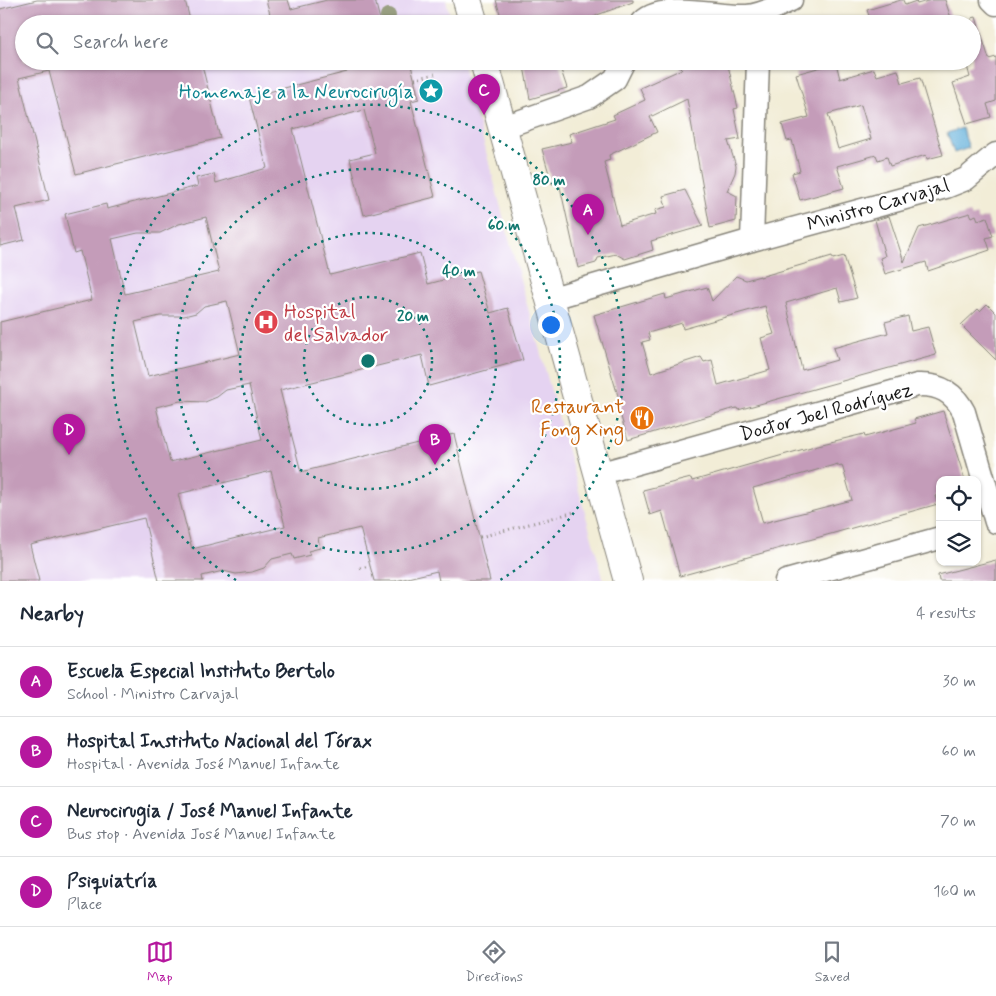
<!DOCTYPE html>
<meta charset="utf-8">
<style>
body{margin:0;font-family:Mynerve,sans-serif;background:#f6f6f7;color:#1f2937}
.controls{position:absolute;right:15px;bottom:15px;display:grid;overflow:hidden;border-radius:10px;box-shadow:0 1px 4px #0004}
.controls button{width:45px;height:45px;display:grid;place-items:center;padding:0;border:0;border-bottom:1px solid #e0e1e3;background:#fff;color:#1f2937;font:25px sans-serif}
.you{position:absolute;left:550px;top:324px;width:18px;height:18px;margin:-12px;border:4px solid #fff;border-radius:50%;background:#1a73e8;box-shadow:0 0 0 8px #1a73e833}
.badge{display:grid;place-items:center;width:32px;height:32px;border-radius:50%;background:#b5179e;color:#fff;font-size:16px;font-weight:700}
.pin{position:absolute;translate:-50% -41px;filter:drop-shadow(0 1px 2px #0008)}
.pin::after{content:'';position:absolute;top:26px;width:18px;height:15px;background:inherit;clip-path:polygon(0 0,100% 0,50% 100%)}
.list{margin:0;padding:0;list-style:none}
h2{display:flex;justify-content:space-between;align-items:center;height:65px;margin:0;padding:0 20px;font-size:21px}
h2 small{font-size:16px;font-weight:400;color:#747a83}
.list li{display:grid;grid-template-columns:32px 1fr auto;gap:15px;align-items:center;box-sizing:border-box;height:70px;padding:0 20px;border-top:1px solid #e0e1e3}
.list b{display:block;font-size:19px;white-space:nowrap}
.list p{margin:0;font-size:16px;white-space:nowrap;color:#747a83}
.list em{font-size:16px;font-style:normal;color:#747a83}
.icon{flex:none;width:28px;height:28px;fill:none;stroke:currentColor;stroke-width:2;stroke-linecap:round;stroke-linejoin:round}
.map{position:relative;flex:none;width:996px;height:581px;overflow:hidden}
.search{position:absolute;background:#fff;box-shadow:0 1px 4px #0004;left:15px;right:15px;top:15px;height:55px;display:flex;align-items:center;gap:12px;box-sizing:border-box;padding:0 18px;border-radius:28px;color:#747a83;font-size:19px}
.sheet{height:345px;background:#fff}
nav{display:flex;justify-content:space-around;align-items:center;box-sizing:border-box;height:70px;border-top:1px solid #e0e1e3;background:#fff;font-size:14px;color:#747a83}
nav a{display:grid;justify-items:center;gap:2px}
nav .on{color:#b5179e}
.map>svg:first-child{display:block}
.built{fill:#e5d3f1}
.water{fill:#5faed9;stroke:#3e657a}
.building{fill:#c49cb9;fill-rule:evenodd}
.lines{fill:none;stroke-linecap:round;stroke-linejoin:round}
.minor-casing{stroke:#87847a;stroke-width:25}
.tertiary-casing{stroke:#87847a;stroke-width:30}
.path{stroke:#87847a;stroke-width:3;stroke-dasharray:1 4;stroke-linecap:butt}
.minor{stroke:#fff;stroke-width:22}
.tertiary{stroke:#fff;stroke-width:28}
.tree{fill:#999f82}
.ring{fill:none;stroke:#0f766e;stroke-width:2.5;stroke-dasharray:2.5 5}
.labels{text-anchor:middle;stroke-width:4.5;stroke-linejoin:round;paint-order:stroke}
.culture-label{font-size:20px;fill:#0d838f;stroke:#fff;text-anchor:end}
.street-label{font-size:20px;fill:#1c1c1c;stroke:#fff}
.health-label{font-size:20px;fill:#be3a42;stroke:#fff;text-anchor:start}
.food-label{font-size:20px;fill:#c56008;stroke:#fff;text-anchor:end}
.centre{fill:#0f766e;stroke:#fff;stroke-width:2.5}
.ring-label{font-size:15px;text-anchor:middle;font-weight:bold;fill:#0f766e;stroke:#fff;stroke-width:4.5;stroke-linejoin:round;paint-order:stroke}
</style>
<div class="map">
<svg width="996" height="581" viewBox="0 0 996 581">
<rect width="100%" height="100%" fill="#fff"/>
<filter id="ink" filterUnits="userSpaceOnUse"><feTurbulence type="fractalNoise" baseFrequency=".02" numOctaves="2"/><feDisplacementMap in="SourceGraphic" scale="10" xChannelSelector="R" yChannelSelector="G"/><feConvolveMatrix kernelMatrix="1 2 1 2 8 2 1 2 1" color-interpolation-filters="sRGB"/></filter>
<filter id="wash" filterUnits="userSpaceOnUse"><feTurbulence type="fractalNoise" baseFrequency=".0096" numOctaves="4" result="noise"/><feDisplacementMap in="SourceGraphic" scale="20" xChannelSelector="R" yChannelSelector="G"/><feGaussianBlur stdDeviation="1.12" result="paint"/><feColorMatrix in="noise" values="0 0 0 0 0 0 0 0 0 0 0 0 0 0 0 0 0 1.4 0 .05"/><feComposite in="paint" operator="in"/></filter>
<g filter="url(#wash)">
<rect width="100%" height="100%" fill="#f2edd7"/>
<path class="built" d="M0 0H446L452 24H24V61H462L515 261 604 581H0Z"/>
<path class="water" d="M962 128 969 148 954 153 947 133Z"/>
<g id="blocks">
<path class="building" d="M37 0H185L191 24H24V61H201L220 138 76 174 49 71 19 78 49 200 16 208 24 240 0 246V9Z
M266 0H288L291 9 327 0H375L381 24H256L255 17 270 14Z
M496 0H633V2L597 15 593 18 595 24H503Z
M901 0H903L905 5 916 1 917 4 931 0H945L953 24H872L867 10Z
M976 17 989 59 996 57V101L987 104 991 117 967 124 953 83 970 77 967 66 972 65V18Z
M344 61H410L419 99 411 101 435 197 364 215 350 159 375 153 364 110 293 129 330 275 420 253 428 284 478 271 490 313 508 308 523 360 429 386 422 355 280 390 301 472 454 434 490 581H439L437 571 395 581H374L360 528 318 538 320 548 308 551 310 555 294 559 292 554 272 559 264 568 252 572 236 574 223 571 202 576 203 581H159L144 518 30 545 39 581H0V322L92 300 80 251 74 253 65 214 106 204 107 209 198 186 196 178 214 174 216 183 267 168 249 97 347 72ZM206 217 219 272 125 294 112 239 138 233H160L179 224ZM227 301 240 354 148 376 135 322 160 316H184L196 313 204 306ZM249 385 262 440 170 462 156 407 180 401 205 402 217 397 226 390ZM271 471 285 526 192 549 178 494Z
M523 61H558L567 88 530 99Z
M674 61H727L738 108 734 109 740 139 728 141 736 166 735 173 727 191 737 196 736 221 710 228 687 99 650 117 657 132 609 155 610 160 604 162 620 225 656 214 655 210 666 207 663 196 685 190 703 226 651 241 653 250 625 259 616 254 598 258 596 263 578 268 559 182 552 184 542 149 572 142 569 134 615 119 613 115 645 100 640 88 682 69Z
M836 63 840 79 874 69 877 76 898 70 902 83 920 78 943 155 927 159 926 155 890 166 887 157 878 160 876 155 837 166 844 188 800 200 792 173 800 171 792 140 787 141 782 124 809 117 796 74ZM861 105 871 139 838 149 828 114Z
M970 213 972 217 976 215 978 220 987 217 993 236 986 238 990 250 928 271 926 262 885 274 880 258 885 256 875 220 889 216 904 262 919 228Z
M832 256 833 259 844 256 857 298 841 302 837 288 786 303 802 370 837 360 833 348 888 333 885 322 908 316 911 331 928 327 936 355 738 410 737 408 728 410 628 440 618 407 621 406 594 315 665 294 666 299 707 287 712 301 736 276 746 280 760 276V277ZM765 306 774 334 761 338 770 370 718 385 712 360 704 362 701 357 651 373 642 342 650 340 648 333 682 323 683 329Z
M987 304 996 313V360L961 325 978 309 980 311Z
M943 411 965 480H940V495L935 496 938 504 680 576 662 511 650 515 643 490 691 478 692 481 818 445 864 434 865 437 916 423 914 419ZM838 464V466L842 465 852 500 763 523 753 488Z
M996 560V581H939L938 575Z"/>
</g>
</g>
<g filter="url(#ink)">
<use href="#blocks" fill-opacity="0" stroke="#87847a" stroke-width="1"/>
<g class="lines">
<defs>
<path id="minor" d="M992 0 996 4
M641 24C659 0 718 18 747 16 763 15 777 6 791 0
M501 128 589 97 615 79 624 61
M752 240 758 61
M549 299 752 240 946 187 966 179 996 154
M598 474 917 385C939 384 954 392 964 412L996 522
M786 581 940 538"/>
<path id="tertiary" d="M467 0 474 24
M484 61 628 581"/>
</defs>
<use href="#minor" class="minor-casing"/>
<use href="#tertiary" class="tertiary-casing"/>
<path class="path" d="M415 79 435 74
M480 537 575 512
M360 568 370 566"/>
<use href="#minor" class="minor"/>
<use href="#tertiary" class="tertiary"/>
</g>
<circle class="tree" cx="388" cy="16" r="8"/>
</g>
<g class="ring">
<circle cx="368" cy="361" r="64"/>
<circle cx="368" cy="361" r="128"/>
<circle cx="368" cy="361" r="192"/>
<path d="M236 580A256 256 0 1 1 500 580"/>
</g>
<defs>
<symbol id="sight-disc" viewBox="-11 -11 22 22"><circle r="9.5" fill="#0f9aa8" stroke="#fff"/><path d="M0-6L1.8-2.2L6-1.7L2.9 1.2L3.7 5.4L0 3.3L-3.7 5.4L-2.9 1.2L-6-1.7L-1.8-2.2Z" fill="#fff"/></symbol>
<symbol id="hospital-disc" viewBox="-11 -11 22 22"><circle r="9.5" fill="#e0444e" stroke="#fff"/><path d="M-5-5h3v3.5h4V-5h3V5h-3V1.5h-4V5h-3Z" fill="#fff"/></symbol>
<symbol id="restaurant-disc" viewBox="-11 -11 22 22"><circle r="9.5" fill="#e8710a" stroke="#fff"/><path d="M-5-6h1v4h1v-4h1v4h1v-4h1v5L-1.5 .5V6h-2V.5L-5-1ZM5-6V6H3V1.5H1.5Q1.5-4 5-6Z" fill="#fff"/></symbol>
</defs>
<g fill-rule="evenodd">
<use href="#sight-disc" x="417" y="77" width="28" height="28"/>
<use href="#hospital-disc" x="252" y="308" width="28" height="28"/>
<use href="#restaurant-disc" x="628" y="404" width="28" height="28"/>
</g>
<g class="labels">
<g class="culture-label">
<text x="414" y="98">Homenaje a la Neurocirugía</text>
</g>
<g class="street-label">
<text transform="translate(878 204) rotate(-16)" y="7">Ministro Carvajal</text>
<text transform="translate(826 411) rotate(-15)" y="7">Doctor Joel Rodríguez</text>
</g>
<g class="health-label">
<text x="284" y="318">Hospital<tspan x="284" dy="23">del Salvador</tspan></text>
</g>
<g class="food-label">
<text x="624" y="413">Restaurant<tspan x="624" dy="23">Fong Xing</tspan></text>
</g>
</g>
<circle cx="368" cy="361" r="8" class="centre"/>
<g class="ring-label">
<text x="549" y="185">80 m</text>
<text x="504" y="230">60 m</text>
<text x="459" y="276">40 m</text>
<text x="413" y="321">20 m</text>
</g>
</svg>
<div class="controls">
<button><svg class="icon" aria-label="locate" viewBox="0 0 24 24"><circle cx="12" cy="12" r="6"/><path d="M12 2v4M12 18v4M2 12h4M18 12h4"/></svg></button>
<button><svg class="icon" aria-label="layers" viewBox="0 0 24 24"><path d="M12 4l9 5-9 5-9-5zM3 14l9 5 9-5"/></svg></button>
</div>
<div class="you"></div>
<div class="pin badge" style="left:588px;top:235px">A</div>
<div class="pin badge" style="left:435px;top:465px">B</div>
<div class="pin badge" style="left:484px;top:115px">C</div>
<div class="pin badge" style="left:69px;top:455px">D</div>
<div class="search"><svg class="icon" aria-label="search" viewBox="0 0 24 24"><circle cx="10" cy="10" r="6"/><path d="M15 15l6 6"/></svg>Search here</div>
</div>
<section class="sheet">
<h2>Nearby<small>4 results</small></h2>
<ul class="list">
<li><span class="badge">A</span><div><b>Escuela Especial Instituto Bertolo</b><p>School · Ministro Carvajal</p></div><em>30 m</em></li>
<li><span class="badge">B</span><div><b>Hospital Instituto Nacional del Tórax</b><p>Hospital · Avenida José Manuel Infante</p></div><em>60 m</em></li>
<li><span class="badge">C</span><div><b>Neurocirugia / José Manuel Infante</b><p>Bus stop · Avenida José Manuel Infante</p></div><em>70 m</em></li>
<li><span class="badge">D</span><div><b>Psiquiatría</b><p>Place</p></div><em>160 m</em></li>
</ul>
</section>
<nav>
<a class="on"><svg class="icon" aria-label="map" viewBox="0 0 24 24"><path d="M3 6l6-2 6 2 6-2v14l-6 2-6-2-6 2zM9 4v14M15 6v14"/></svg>Map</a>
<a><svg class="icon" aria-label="directions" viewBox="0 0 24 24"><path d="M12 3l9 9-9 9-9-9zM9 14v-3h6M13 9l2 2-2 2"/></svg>Directions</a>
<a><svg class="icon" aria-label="saved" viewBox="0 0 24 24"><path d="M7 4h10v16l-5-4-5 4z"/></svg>Saved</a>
</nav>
